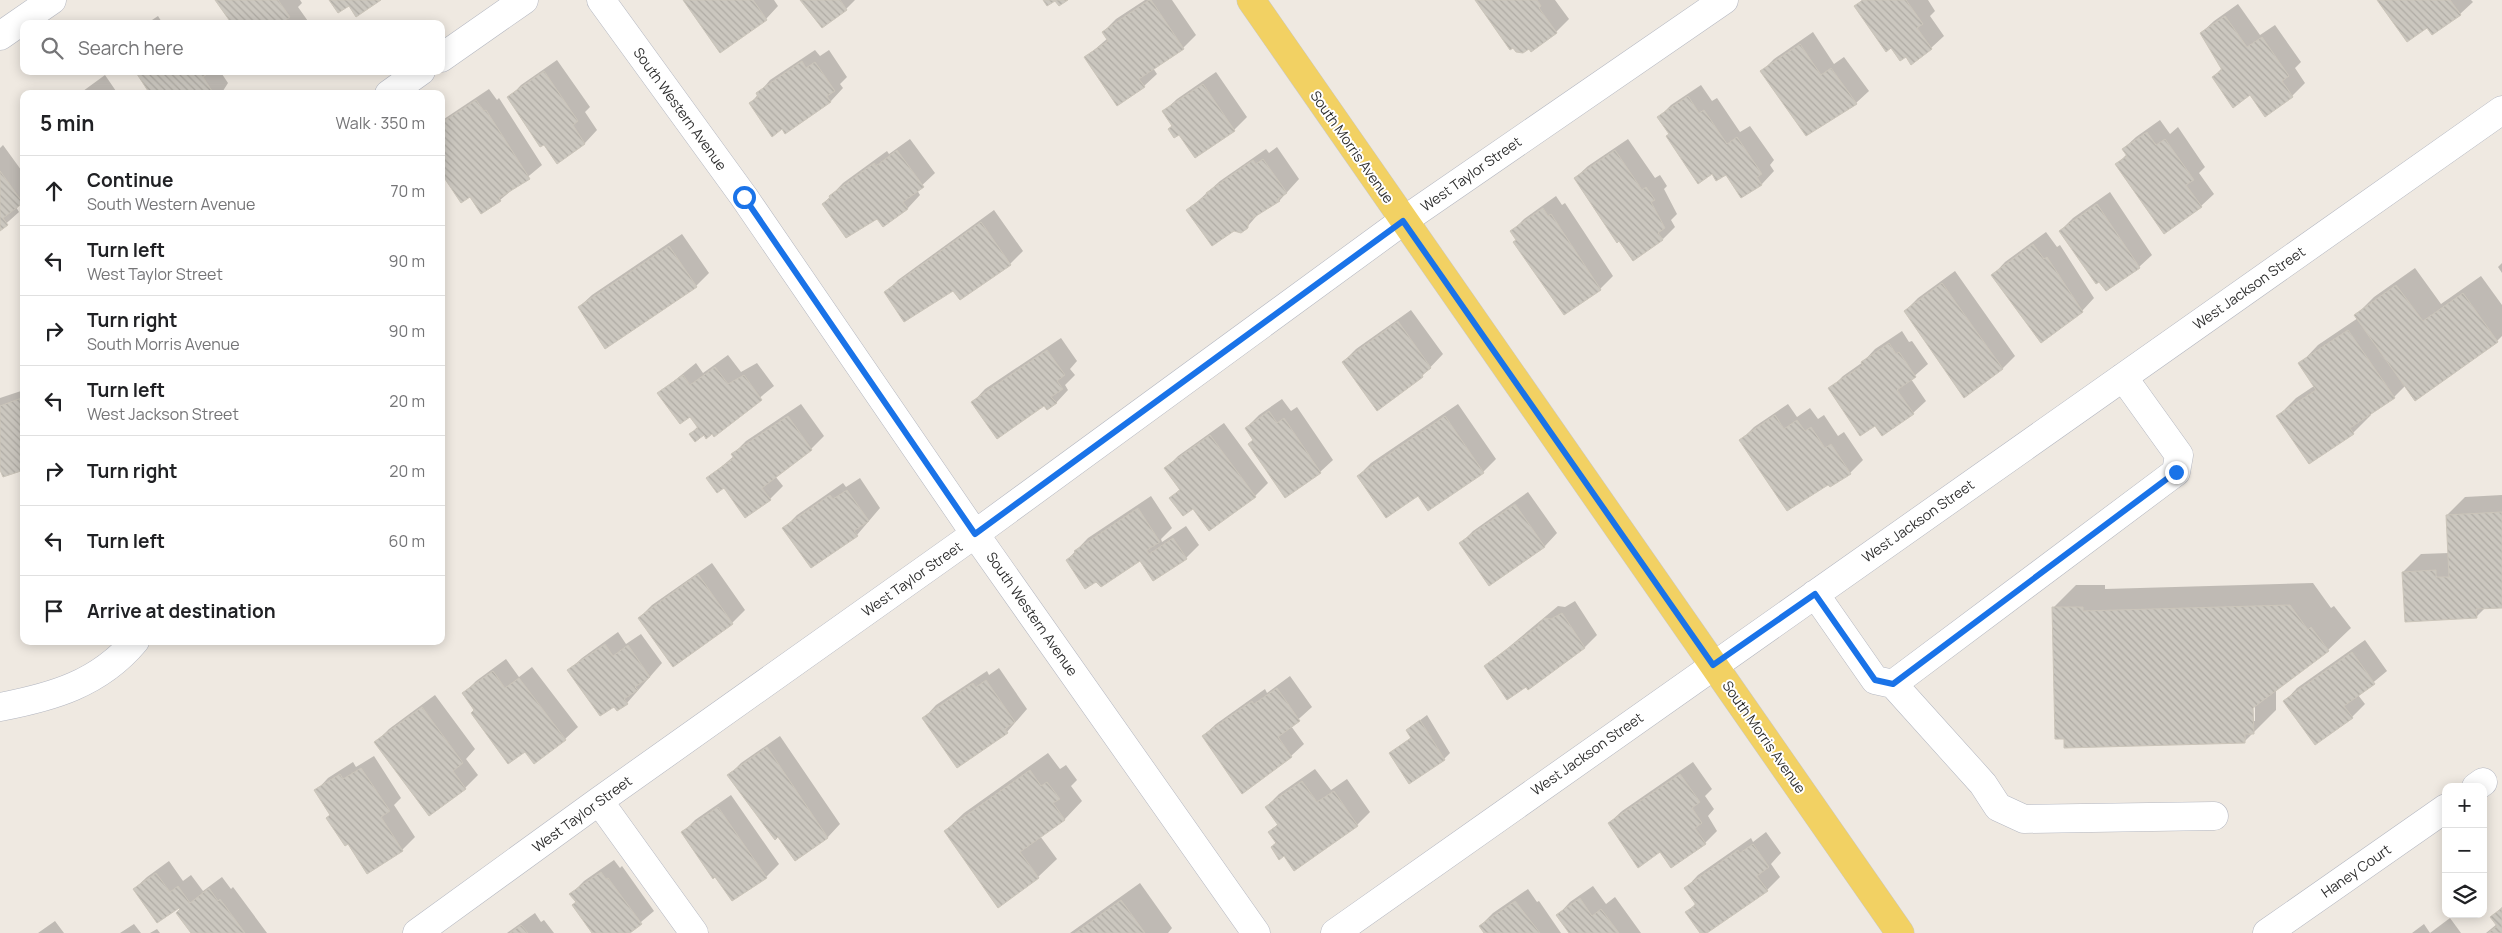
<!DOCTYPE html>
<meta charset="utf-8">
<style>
body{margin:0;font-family:Manrope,sans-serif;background:#f6f6f6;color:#202124}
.controls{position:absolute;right:15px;bottom:15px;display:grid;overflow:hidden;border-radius:10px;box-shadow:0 2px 12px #0003}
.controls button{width:45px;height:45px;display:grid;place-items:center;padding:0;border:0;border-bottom:1px solid #e0e0e0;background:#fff;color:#202124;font:25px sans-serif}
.stop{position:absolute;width:15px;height:15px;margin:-11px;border:4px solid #1a73e8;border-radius:50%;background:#fff}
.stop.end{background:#1a73e8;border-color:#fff;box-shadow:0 1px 5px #0008}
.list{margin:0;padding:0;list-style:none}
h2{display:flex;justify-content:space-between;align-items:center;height:65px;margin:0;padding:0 20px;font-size:21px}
h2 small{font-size:16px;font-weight:400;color:#757577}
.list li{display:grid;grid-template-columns:32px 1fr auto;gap:15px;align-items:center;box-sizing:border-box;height:70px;padding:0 20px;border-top:1px solid #e0e0e0}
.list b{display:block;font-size:19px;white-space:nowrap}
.list p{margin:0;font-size:16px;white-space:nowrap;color:#757577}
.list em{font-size:16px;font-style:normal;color:#757577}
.icon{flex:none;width:28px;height:28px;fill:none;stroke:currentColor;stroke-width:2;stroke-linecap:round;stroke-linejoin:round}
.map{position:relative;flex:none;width:2502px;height:933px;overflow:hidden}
.search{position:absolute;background:#fff;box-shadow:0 2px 12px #0003;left:20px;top:20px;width:425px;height:55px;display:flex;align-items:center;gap:12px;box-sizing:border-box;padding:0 18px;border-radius:10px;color:#757577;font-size:19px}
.panel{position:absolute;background:#fff;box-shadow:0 2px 12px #0003;left:20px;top:90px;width:425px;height:555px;border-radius:10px}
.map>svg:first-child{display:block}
.shadow{fill:#0003;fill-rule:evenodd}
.building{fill:url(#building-back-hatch);stroke:#cbc5ba}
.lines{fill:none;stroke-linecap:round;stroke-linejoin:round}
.minor-casing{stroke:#b4b7c1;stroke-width:29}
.major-casing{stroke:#c9c9c9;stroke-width:29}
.minor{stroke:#fff;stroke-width:28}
.major{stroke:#f2d163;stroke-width:28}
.route{stroke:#1a73e8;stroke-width:6}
.labels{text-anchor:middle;stroke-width:4;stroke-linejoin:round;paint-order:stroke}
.street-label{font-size:14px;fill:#2e2e2e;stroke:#fff}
</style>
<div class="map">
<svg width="2502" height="933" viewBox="0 0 2502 933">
<defs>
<pattern id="building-back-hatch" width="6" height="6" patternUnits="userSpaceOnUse" patternTransform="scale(1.25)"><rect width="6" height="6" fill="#cbc7bf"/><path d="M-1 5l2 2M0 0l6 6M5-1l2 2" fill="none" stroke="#afaba4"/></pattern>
</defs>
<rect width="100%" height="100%" fill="#efe9e1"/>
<path class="shadow" d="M216 0H300L302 3 298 7 310 24H233Z
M684 0H774L778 6 766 19Z
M803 0H855L846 9Z
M1145 0H1172L1196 35 1183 48 1153 68 1157 74 1144 86 1086 57 1108 38 1103 32 1116 19Z
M1477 0H1555L1569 19 1556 32Z
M1862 0H1928L1935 11 1930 16 1944 36 1931 48 1906 56 1856 6Z
M2379 0H2471L2473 2 2460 14 2427 26Z
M2238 4 2260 35 2275 25 2301 62 2295 68 2305 83 2292 96 2265 115 2250 93 2213 77 2222 68 2201 33 2214 21Z
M158 16 163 24H146Z
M1813 32 1834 64 1844 57 1869 91 1856 103 1762 71 1774 59Z
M815 50 820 56 829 50 847 77 840 84 843 88 831 101 786 132 750 104 770 80Z
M557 60 590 107 585 112 597 130 585 143 557 162 509 98 521 85Z
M136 71H220L228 83 221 94H151Z
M1216 72 1247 117 1234 130 1195 157 1164 111 1177 99Z
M105 75 118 94H79Z
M1701 85 1712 101 1717 98 1740 132 1750 126 1774 160 1770 165 1774 171 1762 184 1746 195 1726 173H1712L1670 134 1659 117 1671 105Z
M489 89 497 100 499 98 542 165 500 200 471 195 441 170V121Z
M2160 120 2170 134 2178 127 2205 167 2199 173 2214 194 2201 206 2116 165 2127 154 2123 149 2136 137Z
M910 139 935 173 917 190 920 195 908 208 883 226 877 217 823 204 843 183 887 151 889 154Z
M1628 139 1655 178 1660 175 1667 186 1664 189 1677 214 1671 220 1675 227 1663 239 1575 178 1588 166Z
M3 145 24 174V200L16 207 19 212 0 229V148Z
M1277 147 1299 179 1280 200 1260 212 1247 227 1188 210 1220 181 1266 149 1269 153Z
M2110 192 2152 255 2139 267 2060 231 2073 218Z
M1556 196 1562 205 1565 203 1613 276 1600 289 1564 313 1512 231 1524 219Z
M994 210 1023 251 1010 264 954 289 886 292 898 280Z
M441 217 445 222 441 226Z
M2046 232 2057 247 2060 245 2094 298 2082 311 1993 275 2005 262Z
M682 234 709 273 696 286 579 307 592 295Z
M2502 263V273L2498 267Z
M2415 268 2441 304 2481 276 2502 305V336L2497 341 2406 385 2394 397 2370 413 2371 415 2353 433 2310 462 2278 416 2296 398 2314 386 2300 364 2318 345 2358 318 2356 315 2374 297Z
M1955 271 2015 356 2003 368 1964 396 1905 311 1918 298Z
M1411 310 1443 354 1422 376 1343 362 1356 349Z
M1902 331 1909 342 1912 341 1928 364 1911 379 1926 401 1913 413 1875 424 1830 389 1843 376 1863 362 1875 349Z
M1061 338 1077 361 1070 369 1075 375 1065 385 1068 390 1056 403 973 402 985 389Z
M728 355 741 372 757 363 774 386 714 435 712 433 691 434 698 426 690 415 659 393 696 363 703 373Z
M24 390V468L0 467V398Z
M1282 399 1291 411 1297 407 1333 460 1320 472 1254 439 1246 428 1259 415Z
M801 404 824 436 811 449 775 476 783 486 770 499 745 516 724 487 708 478 734 456 733 454 746 441Z
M1458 404 1496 459 1483 472 1418 495 1358 476 1371 463Z
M1788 404 1797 417 1810 408 1818 419 1824 415 1838 436 1844 432 1863 460 1850 473 1830 486 1741 440 1754 427Z
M1224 423 1268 483 1255 496 1209 529 1193 507 1171 498 1180 489 1166 468 1178 456Z
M860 478 880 508 857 535 784 528 797 515 843 483 846 487Z
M1528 492 1557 533 1545 546 1489 585 1460 544 1473 531Z
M2502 495V606L2485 608 2476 617 2403 572 2421 554 2449 553 2447 515 2465 497Z
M1151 496 1172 528 1161 539 1162 542 1186 526 1199 545 1186 558 1067 560 1088 538Z
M712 563 745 610 732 623 639 618 652 605Z
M2313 583 2331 608 2334 606 2351 628 2328 650 2276 690V710L2244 742 2053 608 2076 585H2105V589ZM2252 702H2255V721H2252Z
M1575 601 1597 635 1584 648 1486 666 1558 606 1565 607Z
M618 632 626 644 641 634 662 663 627 703 569 670 582 658Z
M2365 640 2387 671 2358 695 2365 704 2352 717 2315 744 2285 701 2297 688Z
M506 659 519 677 532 667 578 727 565 739 525 750 475 710 464 693 476 681Z
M999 668 1027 709 1007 732 924 718 936 705 987 671 989 675Z
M1290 676 1312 707 1291 726 1304 744 1291 756 1203 736 1216 724 1265 689 1267 693Z
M435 695 475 749 466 759 478 775 465 788 430 814 376 742 389 729Z
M1427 715 1450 753 1444 759 1390 753 1412 737 1407 730Z
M780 736 840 824 828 837 795 859 729 775 741 763Z
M1048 753 1060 769 1066 765 1077 780 1071 786 1082 801 1064 820 1040 836 1057 859 1038 877 945 831 964 813Z
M374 756 401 798 394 805 415 837 402 850 368 872 316 791 328 778 353 762 356 767Z
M1693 762 1712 789 1705 796 1714 809 1708 816 1717 831 1705 843 1660 850 1609 823 1622 811Z
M1315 769 1331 790 1347 779 1370 812 1357 825 1285 854 1272 847 1277 842 1269 832 1278 824 1266 807 1279 794Z
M731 795 779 864 766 877 732 900 683 832 695 820Z
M1766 832 1781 853 1771 864 1780 877 1767 890 1705 933H1701L1687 912 1696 903 1686 888 1698 875 1751 838 1753 842Z
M614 860 620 868 622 866 654 911 628 933H594L571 894 584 881Z
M169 861 183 881 191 875 203 891 222 877 231 889 233 887 267 933H192L182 909 134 889 147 877Z
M1140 883 1172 928 1168 933H1070Z
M1593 886 1606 904 1615 897 1641 933H1571L1558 915 1570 902Z
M1528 889 1537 902 1539 901 1561 933H1486L1480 926 1493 913Z
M2502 907V933H2486L2497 924 2492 917Z
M535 913 541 922 544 920 554 933H507Z
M2450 918 2461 933H2412L2424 924 2430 933Z
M55 921 64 933H38Z
M134 924 141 933H120Z
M157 929 160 933H150Z"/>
<path class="building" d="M215 0H278L290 17 286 20 289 24H232Z
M329 0H381L356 17 349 6 338 13Z
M683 0H753L767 20 720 53Z
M800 0H840L847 10 822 28Z
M1043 0H1068L1059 6 1055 1 1047 6Z
M1149 0H1151L1184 49 1139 79 1145 87 1117 106 1084 57 1108 41 1102 32Z
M1475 0H1537L1541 6 1539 8 1557 33 1531 52 1529 49 1523 53 1516 52 1513 48 1510 50Z
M1863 0H1906L1923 24 1917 28 1932 49 1911 65 1906 57 1900 61 1891 48 1886 52 1854 6Z
M2377 0H2450L2461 15 2432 35 2427 28 2407 42Z
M2225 16 2247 47 2262 37 2289 76 2282 81 2293 97 2265 117 2250 95 2233 108 2212 77 2222 70 2200 33Z
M1800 44 1821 75 1831 68 1857 104 1806 136 1760 71Z
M802 61 806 68 815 62 835 91 827 96 831 102 785 134 782 129 772 137 749 103 758 97 756 93Z
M135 71H204L206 75 203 77 214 94H150Z
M544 71 578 121 573 125 585 144 557 164 544 145 540 147 507 97Z
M1203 84 1235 131 1195 158 1179 135 1174 138 1168 129 1172 126 1162 111Z
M1688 96 1699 113 1704 110 1727 144 1737 137 1762 174 1757 177 1762 185 1741 198 1726 175 1716 181 1712 174 1698 184 1666 136 1669 134 1657 117Z
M476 100 484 111 486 110 530 179 499 198 501 201 481 214 470 197 461 203 441 173V123Z
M2147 132 2156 145 2165 139 2194 180 2186 185 2202 207 2164 234 2115 164 2127 156 2122 149Z
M897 150 924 187 903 202 908 209 883 227 877 219 846 238 822 204 830 198 829 196 874 163 876 166Z
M1615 150 1642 190 1646 187 1655 200 1651 202 1665 228 1658 233 1663 240 1633 261 1619 241 1617 243 1574 178Z
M1263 159 1287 193 1278 199 1280 201 1248 221V228L1241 233 1234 231 1212 246 1186 210 1207 195 1206 193 1253 160 1256 164Z
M0 171 23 203 3 218 8 225 0 231Z
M2097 204 2140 268 2106 291 2099 282 2096 284 2059 231Z
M1543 208 1548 216 1551 214 1601 290 1564 315 1513 242 1516 240 1510 231Z
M981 222 1011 265 960 300 953 291 904 322 884 292Z
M2033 244 2044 259 2047 257 2083 312 2041 343 1991 275Z
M669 246 697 287 605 349 578 307Z
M1942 283 2003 369 1964 398 1904 311Z
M2396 285 2423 321 2463 293 2498 342 2415 401 2354 315Z
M1398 321 1431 368 1422 375 1423 377 1377 411 1342 362Z
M2348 330 2395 398 2350 428 2354 434 2309 464 2276 416 2316 390 2298 363Z
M1889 343 1896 354 1899 352 1916 377 1897 390 1914 414 1882 436 1875 426 1860 436 1828 388 1863 365 1861 362Z
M1047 350 1065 375 1057 381 1063 389 1051 397 1057 403 1047 410 1044 406 997 439 971 402Z
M715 367 728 384 744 375 762 400 714 437 712 434 706 439 704 435 695 442 689 434 698 428 690 417 680 424 657 393 683 375 690 385Z
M24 397V470L3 477 0 470V406Z
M1269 411 1277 423 1284 418 1321 473 1285 498 1248 444 1253 440 1245 428Z
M1775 415 1784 429 1797 420 1805 431 1811 427 1825 448 1831 444 1851 474 1830 487 1828 485 1787 511 1739 440Z
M788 416 812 450 762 488 771 500 745 518 724 488 717 493 706 478 734 458 731 454Z
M1445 416 1484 473 1428 511 1418 496 1386 518 1357 476Z
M1210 435 1256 497 1209 531 1193 509 1183 516 1169 498 1180 490 1164 468Z
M847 490 869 521 854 531 858 536 811 568 782 528 830 495 833 499Z
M1515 504 1545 547 1489 586 1459 543Z
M1138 508 1160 542 1147 550 1149 554 1173 538 1187 559 1153 581 1140 561 1101 587 1096 582 1085 589 1066 560 1076 553 1074 551Z
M2502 512V608L2476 609 2477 618 2405 622 2402 572 2436 570V577H2449L2446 515Z
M698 574 733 624 673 667 638 618Z
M2290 605 2308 630 2311 627 2329 651 2253 708 2254 734H2245V743L2064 748V739H2055L2052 607H2083V611Z
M1562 613 1585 648 1528 690 1526 687 1507 700 1484 666 1537 627 1544 618 1551 619Z
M605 644 613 656 628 645 650 677 635 687 638 690 624 699 628 704 617 711 614 707 600 716 567 670Z
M2352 652 2375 684 2344 706 2353 718 2315 745 2283 701Z
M493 671 505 688 519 678 566 740 534 764 525 752 508 764 471 713 474 710 462 693Z
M986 680 1015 722 1005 729 1008 733 957 768 922 718 973 683 976 687Z
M1277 688 1300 721 1278 737 1292 757 1242 794 1202 736 1252 701 1254 704Z
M422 707 463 763 453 771 466 789 429 816 374 742Z
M1420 720 1445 760 1409 784 1389 753 1411 738 1406 730Z
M767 747 828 838 795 861 778 837 775 840 727 775Z
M361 768 390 811 381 817 403 851 367 874 348 844 345 846 326 818 330 815 314 790 340 774 343 779Z
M1030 770 1041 786 1047 782 1060 799 1053 803 1065 820 1020 852 1039 878 998 908 944 831Z
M1680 774 1700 802 1692 808 1702 823 1695 828 1706 844 1671 868 1660 852 1638 868 1608 823Z
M1302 781 1317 802 1334 791 1358 826 1294 871 1284 856 1279 860 1271 847 1276 843 1268 832 1278 825 1265 807Z
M718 807 767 878 732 901 715 877 713 879 681 832Z
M1753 844 1769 867 1757 876 1768 891 1707 933H1700L1685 912 1696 905 1684 888 1738 850 1740 853Z
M601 872 606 879 608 878 642 924 630 933H592L572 905 576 902 569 894Z
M156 873 170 892 178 886 190 903 209 888 218 901 220 899 245 933H191L176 913 180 909 179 908 157 923 133 889Z
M1580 898 1592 916 1601 909 1619 933H1569L1556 915Z
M1121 900 1145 933H1075Z
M1515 901 1540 933H1484L1479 926Z
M2502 908V933H2488L2497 926 2490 917Z
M521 925 528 933H510Z"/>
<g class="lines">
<defs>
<path id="minor" d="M601 0 744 197 975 534 1256 933
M0 36 52 0
M441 58 524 0
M389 94 421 71
M1815 594 1875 680 1893 684 2176 472 2179 455 2123 377
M1893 684 1983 784 1998 807 2024 819 2214 816
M0 707C52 697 99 684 135 641
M2476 787 2483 782
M599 801 694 933
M417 933 599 801 975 534 1403 221 1724 0
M1335 933 2502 110
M2267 933 2446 808"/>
<path id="major" d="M1251 0 1900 933"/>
</defs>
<use href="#minor" class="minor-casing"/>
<use href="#major" class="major-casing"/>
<use href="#minor" class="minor"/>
<use href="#major" class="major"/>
</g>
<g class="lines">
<path class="route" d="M744 197 975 534 1403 221 1713 665 1815 594 1875 680 1893 684 2176 472"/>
</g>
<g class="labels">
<g class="street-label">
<text transform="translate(680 109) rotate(54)" y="5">South Western Avenue</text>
<text transform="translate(1352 147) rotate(55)" y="5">South Morris Avenue</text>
<text transform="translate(1471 174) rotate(-35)" y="5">West Taylor Street</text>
<text transform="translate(2249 288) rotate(-35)" y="5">West Jackson Street</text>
<text transform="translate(1918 521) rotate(-35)" y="5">West Jackson Street</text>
<text transform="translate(912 579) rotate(-35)" y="5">West Taylor Street</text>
<text transform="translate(1032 614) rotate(55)" y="5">South Western Avenue</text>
<text transform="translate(1764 737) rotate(55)" y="5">South Morris Avenue</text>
<text transform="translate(1587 754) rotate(-35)" y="5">West Jackson Street</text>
<text transform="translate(582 814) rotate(-36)" y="5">West Taylor Street</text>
<text transform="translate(2356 871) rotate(-35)" y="5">Haney Court</text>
</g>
</g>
</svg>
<div class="controls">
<button>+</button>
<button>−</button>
<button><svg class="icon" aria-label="layers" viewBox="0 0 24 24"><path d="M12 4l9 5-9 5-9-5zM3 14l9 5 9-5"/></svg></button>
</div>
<div class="stop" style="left:744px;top:197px"></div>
<div class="stop end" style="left:2176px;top:472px"></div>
<div class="search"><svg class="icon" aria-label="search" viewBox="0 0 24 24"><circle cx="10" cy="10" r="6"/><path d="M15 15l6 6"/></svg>Search here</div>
<section class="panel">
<h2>5 min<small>Walk · 350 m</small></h2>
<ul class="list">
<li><svg class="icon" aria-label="ahead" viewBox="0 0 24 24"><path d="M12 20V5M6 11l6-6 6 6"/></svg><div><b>Continue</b><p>South Western Avenue</p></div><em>70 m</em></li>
<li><svg class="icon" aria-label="left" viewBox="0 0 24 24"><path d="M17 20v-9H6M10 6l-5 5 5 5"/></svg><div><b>Turn left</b><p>West Taylor Street</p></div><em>90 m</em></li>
<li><svg class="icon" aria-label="right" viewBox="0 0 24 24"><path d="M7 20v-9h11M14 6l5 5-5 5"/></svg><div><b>Turn right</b><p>South Morris Avenue</p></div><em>90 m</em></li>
<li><svg class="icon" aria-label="left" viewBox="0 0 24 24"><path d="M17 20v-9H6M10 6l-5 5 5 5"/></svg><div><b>Turn left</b><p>West Jackson Street</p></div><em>20 m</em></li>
<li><svg class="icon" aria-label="right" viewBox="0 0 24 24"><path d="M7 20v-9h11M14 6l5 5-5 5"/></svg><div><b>Turn right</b></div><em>20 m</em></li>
<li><svg class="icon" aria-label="left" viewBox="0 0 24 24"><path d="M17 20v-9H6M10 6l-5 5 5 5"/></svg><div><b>Turn left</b></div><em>60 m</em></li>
<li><svg class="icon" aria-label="arrive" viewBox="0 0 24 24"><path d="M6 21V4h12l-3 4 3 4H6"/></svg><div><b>Arrive at destination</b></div></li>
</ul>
</section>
</div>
